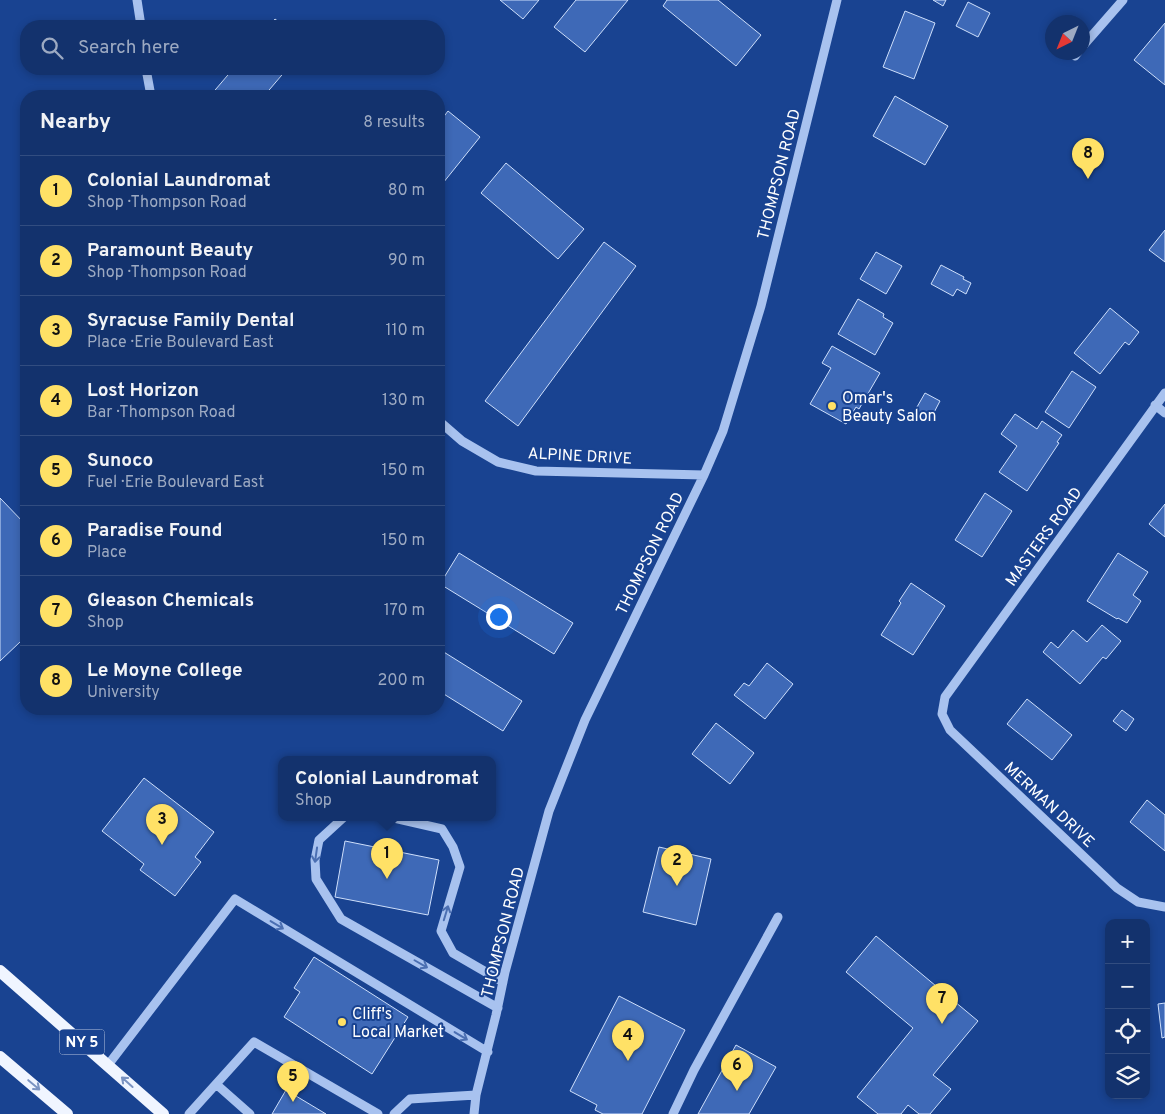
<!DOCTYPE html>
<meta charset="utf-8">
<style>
body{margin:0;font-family:Overpass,sans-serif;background:#1c3a72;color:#f1f3f6}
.controls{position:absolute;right:15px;bottom:15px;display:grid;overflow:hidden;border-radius:10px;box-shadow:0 2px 8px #0003}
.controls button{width:45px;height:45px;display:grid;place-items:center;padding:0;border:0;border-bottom:1px solid #324d80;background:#13326d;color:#f1f3f6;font:25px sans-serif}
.compass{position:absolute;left:1045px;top:15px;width:45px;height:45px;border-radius:50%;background:#13326d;box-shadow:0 2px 8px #0003;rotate:223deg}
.you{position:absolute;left:498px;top:616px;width:18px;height:18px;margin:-12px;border:4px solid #fff;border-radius:50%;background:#1a73e8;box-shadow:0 0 0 8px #1a73e833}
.badge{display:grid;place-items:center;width:32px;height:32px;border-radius:50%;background:#ffe166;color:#111;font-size:16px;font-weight:700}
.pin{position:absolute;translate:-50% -41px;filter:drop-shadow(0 1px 2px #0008)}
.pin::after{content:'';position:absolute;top:26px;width:18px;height:15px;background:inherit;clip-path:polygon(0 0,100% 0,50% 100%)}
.popup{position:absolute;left:278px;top:756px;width:218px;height:65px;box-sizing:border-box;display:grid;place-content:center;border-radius:10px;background:#13326d;filter:drop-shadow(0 1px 4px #0005);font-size:16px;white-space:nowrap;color:#9daac2}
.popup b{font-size:19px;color:#f1f3f6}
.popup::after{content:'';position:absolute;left:50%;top:100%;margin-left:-10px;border:10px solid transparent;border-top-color:#13326d}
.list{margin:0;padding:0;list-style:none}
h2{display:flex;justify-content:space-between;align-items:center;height:65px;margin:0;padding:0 20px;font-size:21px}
h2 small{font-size:16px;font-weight:400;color:#9daac2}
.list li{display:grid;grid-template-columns:32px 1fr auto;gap:15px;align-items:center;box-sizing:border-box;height:70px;padding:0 20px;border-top:1px solid #324d80}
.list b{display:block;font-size:19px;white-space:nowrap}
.list p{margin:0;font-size:16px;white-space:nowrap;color:#9daac2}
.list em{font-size:16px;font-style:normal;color:#9daac2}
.icon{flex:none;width:28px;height:28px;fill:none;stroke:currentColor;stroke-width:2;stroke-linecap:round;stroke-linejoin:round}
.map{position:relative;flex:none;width:1165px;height:1114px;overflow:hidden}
.search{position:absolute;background:#13326d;box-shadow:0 2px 8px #0003;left:20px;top:20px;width:425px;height:55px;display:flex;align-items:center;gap:12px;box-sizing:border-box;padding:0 18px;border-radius:20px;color:#9daac2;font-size:19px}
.panel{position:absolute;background:#13326d;box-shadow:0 2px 8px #0003;left:20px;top:90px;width:425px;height:625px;border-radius:20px}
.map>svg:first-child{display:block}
.building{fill:#3e69b7;stroke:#cedffb}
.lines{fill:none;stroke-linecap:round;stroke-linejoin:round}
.minor{stroke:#a8c2ef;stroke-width:9}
.major{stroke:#f0f5ff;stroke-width:12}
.oneway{stroke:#4b6fb2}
.oneway2{stroke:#7a93c2}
.poi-dot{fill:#ffe166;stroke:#194391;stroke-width:2}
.labels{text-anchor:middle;stroke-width:4;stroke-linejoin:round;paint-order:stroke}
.shield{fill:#194391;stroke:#bac7de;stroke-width:1}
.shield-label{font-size:15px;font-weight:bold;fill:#fff}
.street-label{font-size:16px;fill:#fff;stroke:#194391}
.poi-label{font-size:16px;fill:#fff;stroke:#194391;text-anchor:start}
</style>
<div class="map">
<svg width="1165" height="1114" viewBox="0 0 1165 1114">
<rect width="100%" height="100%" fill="#194391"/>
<path class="building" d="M500 0H539L523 19Z
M576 0H628L585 52 554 27Z
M667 0H718L761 35 736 66 663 6Z
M933 0H946L943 6Z
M968 2 990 13 978 37 956 26Z
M905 11 935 23 914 79 883 67Z
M275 19 284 26H269Z
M1165 23V85L1134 60Z
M233 69H287L264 96H210Z
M895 96 948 126 925 165 873 136Z
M448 111 480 137 439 188V123Z
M506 163 584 229 558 259 481 193Z
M1165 230V262L1149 250Z
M604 242 636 266 518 426 485 401Z
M876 252 902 266 886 294 860 279Z
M941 265 964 277 963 279 971 283 966 294 957 289 953 296 931 284Z
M858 299 884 314 883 317 893 323 875 355 838 334Z
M1110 308 1139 332 1129 345 1125 342 1100 374 1074 353Z
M832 346 880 373 859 409 856 407 846 424 810 404 831 368 822 363Z
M1072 371 1096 387 1069 428 1045 412Z
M925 393 940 401 929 422 913 414Z
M1015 414 1037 429 1042 421 1062 435 1057 442 1059 443 1027 491 999 472 1017 446 1001 434Z
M985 493 1012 511 982 557 955 540Z
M0 498 26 525V649L20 642 0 661Z
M1165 504V537L1149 524Z
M459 553 573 623 554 654 440 584Z
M1118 553 1148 572 1133 595 1141 601 1127 623 1118 618 1117 619 1087 601Z
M911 583 945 606 913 655 881 635 901 603 899 601Z
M1102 625 1121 641 1106 659 1103 657 1080 684 1043 652 1051 642 1058 648 1073 630 1087 642Z
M439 649 522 701 503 731 439 691Z
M767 663 793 684 765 719 734 695 744 683 749 686Z
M1027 699 1072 735 1052 760 1007 724Z
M1122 710 1134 719 1126 731 1113 721Z
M716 723 754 753 730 784 692 754Z
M144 778 214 832 195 857 201 862 175 896 140 870 144 864 102 831Z
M1147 800 1165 815V851L1130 822Z
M345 841 439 860 428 915 335 897Z
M659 847 711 859 696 925 643 912Z
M876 936 978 1021 933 1075 951 1089 930 1114H919L908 1105 901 1114H878L857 1097 913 1028 846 972Z
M314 957 408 1017 372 1074 284 1017 300 992 294 988Z
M619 996 685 1030 642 1114H603L595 1110 597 1105 570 1091Z
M1165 1003V1037L1162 1038 1158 1004Z
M736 1045 776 1067 749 1114H698Z
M286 1090 326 1114H272Z"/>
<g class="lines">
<path class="minor" d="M137 0 141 26
M1082 47 1123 0
M1075 56 1078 52
M146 69 151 96
M1165 393 945 697 942 714 950 730 1117 888 1138 902 1165 907
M1155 405 1165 413
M439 421 462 441 498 462 536 471 704 475
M343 818 319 840 315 860 316 879 341 919 498 1008
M394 818 442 829 453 847 460 867 441 931 453 953 503 982
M108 1065 235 899 488 1052
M216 1084 250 1114
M189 1114 254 1042 378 1114
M394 1114 410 1099 476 1095
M474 1114 476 1095 496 1015 505 972 549 811 585 720 704 475 723 431 761 306 837 0
M673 1114 694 1070 778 917"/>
<path class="major" d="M0 971 163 1114
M0 1057 67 1114"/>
</g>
<defs><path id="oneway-shaft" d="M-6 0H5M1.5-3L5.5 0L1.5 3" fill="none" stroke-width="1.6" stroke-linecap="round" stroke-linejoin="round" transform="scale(1.25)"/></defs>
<g class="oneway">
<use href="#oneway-shaft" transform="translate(316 855) rotate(98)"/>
<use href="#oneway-shaft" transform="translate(446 913) rotate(-73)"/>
<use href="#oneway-shaft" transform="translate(277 925) rotate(31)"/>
<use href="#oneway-shaft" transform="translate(421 964) rotate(30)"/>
<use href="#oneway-shaft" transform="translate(461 1036) rotate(31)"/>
</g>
<g class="oneway2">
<use href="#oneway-shaft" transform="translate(127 1082) rotate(-138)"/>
<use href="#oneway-shaft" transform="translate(34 1085) rotate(40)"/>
</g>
<g class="poi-dot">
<circle cx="832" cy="406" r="5"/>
<circle cx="342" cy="1022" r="5"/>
</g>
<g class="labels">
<rect class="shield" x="59.5" y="1029.5" width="45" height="25" rx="4"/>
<g class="shield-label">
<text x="82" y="1047">NY 5</text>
</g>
<g class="street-label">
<text transform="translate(778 174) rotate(-76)" y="6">THOMPSON ROAD</text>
<text transform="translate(580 455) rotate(3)" y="6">ALPINE DRIVE</text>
<text transform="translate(1043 536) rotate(-54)" y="6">MASTERS ROAD</text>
<text transform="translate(649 553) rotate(-64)" y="6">THOMPSON ROAD</text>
<text transform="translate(1050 804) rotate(43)" y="6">MERMAN DRIVE</text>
<text transform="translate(502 932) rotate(-76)" y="6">THOMPSON ROAD</text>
</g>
<g class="poi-label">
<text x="842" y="403">Omar's<tspan x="842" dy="18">Beauty Salon</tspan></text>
<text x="352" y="1019">Cliff's<tspan x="352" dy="18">Local Market</tspan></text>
</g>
</g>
</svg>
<div class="controls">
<button>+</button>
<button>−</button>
<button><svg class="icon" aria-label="locate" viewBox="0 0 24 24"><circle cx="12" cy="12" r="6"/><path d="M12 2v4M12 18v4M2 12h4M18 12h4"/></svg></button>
<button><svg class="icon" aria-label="layers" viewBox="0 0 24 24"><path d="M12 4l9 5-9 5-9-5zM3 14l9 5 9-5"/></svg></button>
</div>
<svg class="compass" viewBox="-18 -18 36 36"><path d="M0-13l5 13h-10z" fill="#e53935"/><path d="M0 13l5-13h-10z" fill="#9daac2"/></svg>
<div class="you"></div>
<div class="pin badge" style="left:387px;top:879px">1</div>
<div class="popup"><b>Colonial Laundromat</b>Shop</div>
<div class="pin badge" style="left:677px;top:886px">2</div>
<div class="pin badge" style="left:162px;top:845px">3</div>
<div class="pin badge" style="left:628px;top:1061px">4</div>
<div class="pin badge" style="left:293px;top:1102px">5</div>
<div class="pin badge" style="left:737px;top:1091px">6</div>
<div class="pin badge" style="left:942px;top:1024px">7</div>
<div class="pin badge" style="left:1088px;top:179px">8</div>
<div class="search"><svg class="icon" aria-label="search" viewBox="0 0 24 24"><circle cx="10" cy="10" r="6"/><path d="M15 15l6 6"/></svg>Search here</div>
<section class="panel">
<h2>Nearby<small>8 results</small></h2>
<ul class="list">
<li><span class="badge">1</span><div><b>Colonial Laundromat</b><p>Shop · Thompson Road</p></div><em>80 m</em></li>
<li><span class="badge">2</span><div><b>Paramount Beauty</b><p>Shop · Thompson Road</p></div><em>90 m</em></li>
<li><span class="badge">3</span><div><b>Syracuse Family Dental</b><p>Place · Erie Boulevard East</p></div><em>110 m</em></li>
<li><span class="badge">4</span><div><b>Lost Horizon</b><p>Bar · Thompson Road</p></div><em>130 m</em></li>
<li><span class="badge">5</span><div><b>Sunoco</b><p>Fuel · Erie Boulevard East</p></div><em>150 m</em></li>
<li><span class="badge">6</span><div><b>Paradise Found</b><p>Place</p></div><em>150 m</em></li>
<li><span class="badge">7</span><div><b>Gleason Chemicals</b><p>Shop</p></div><em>170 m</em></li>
<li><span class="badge">8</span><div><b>Le Moyne College</b><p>University</p></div><em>200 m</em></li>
</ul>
</section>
</div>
